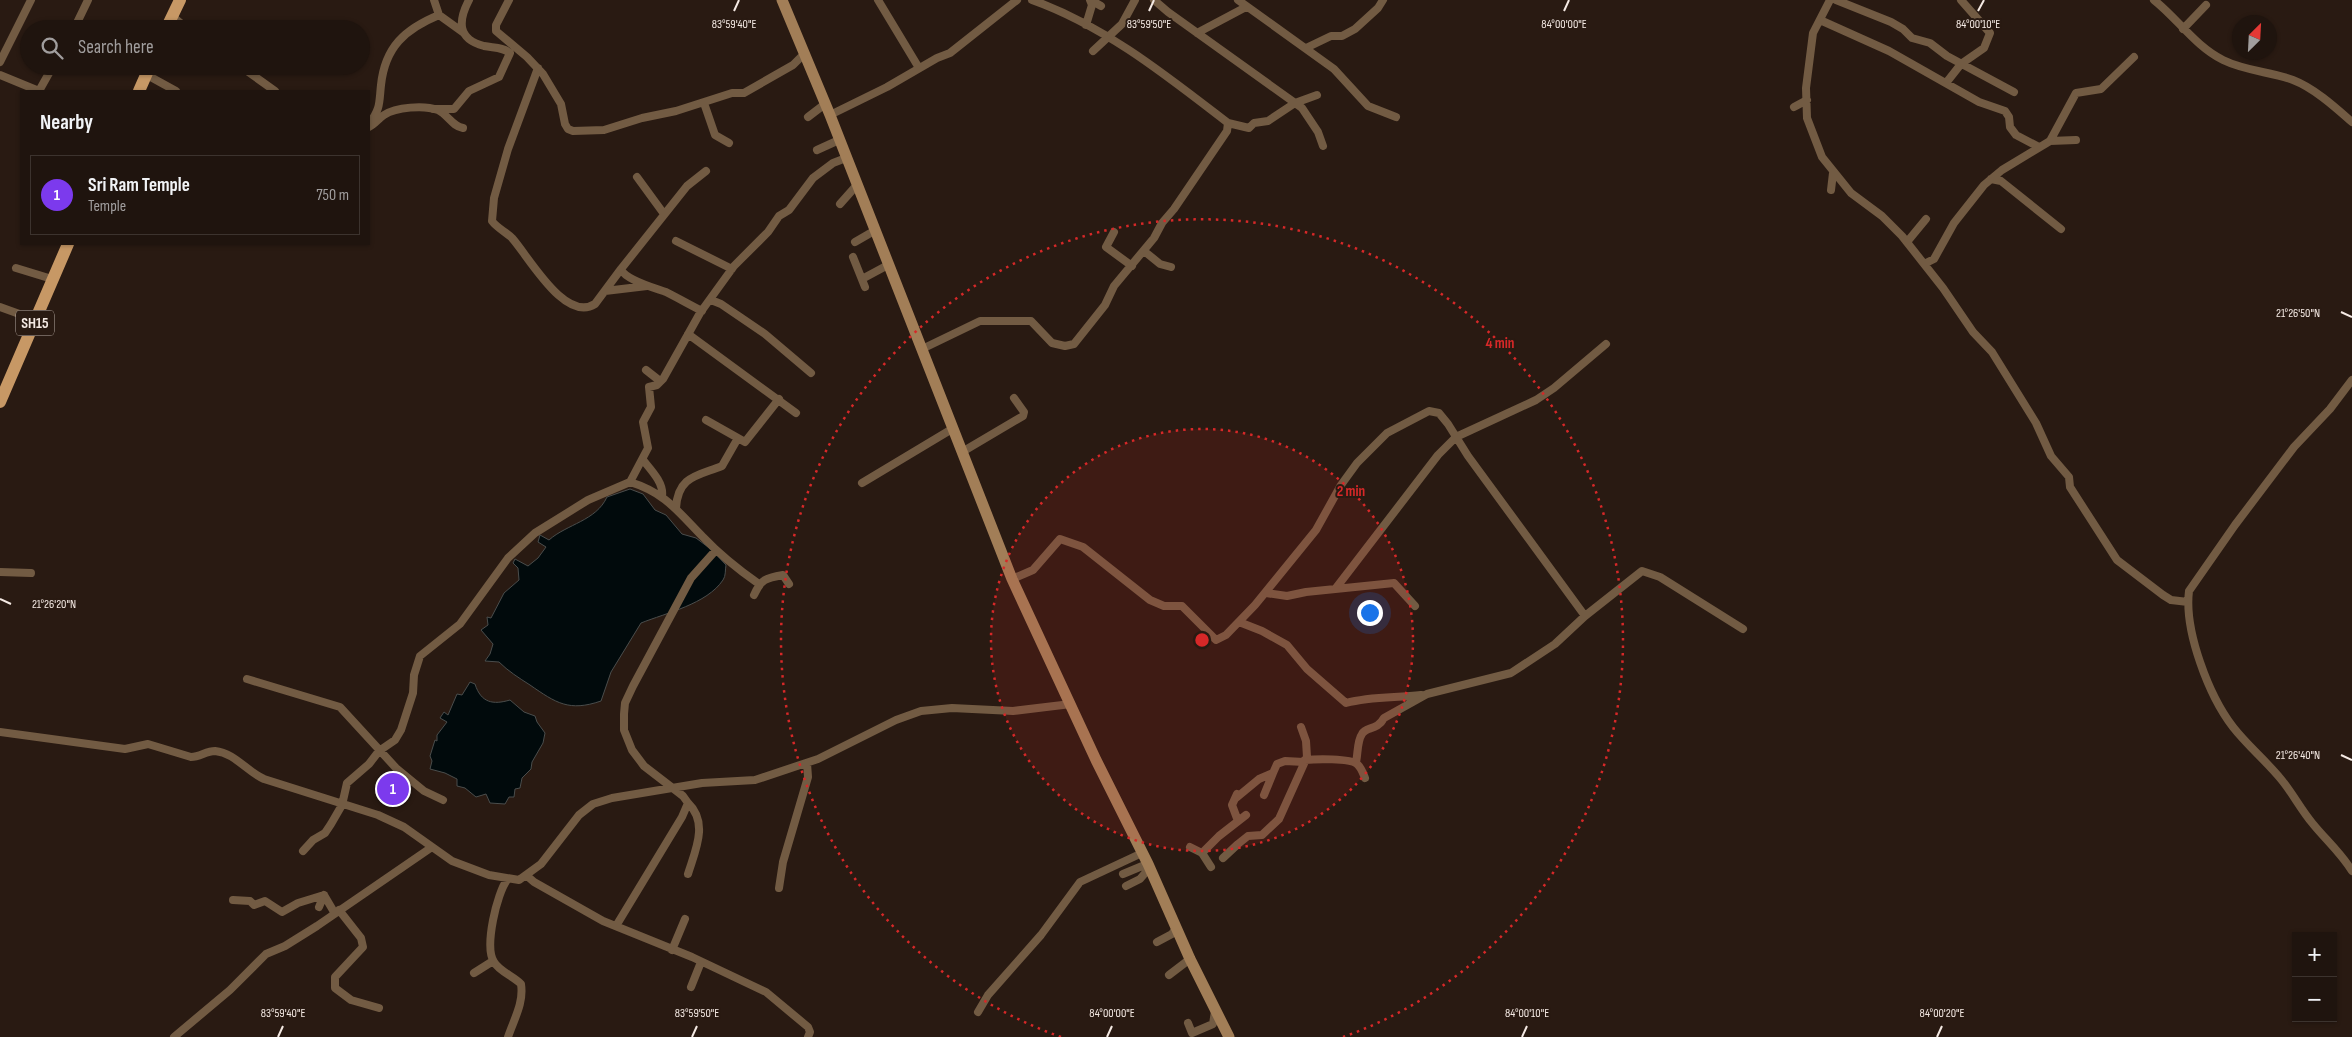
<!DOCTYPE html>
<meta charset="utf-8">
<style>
body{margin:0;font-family:"Sofia Sans Condensed",sans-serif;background:#271d17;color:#f1f3f6}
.controls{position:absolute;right:15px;bottom:15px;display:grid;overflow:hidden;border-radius:0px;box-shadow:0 1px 4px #0004}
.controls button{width:45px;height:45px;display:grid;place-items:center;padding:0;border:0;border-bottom:1px solid #3c332e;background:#1f140e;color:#f1f3f6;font:25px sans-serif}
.compass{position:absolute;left:2232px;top:15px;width:45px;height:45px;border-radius:50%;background:#1f140e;box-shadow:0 1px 4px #0004;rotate:24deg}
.you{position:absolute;left:1369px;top:612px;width:18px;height:18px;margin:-12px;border:4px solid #fff;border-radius:50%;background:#1a73e8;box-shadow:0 0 0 8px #1a73e833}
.badge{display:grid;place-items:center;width:32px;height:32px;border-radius:50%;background:#7c3aed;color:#fff;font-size:16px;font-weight:700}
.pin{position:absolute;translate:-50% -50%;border:2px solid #fff;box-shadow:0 1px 5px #0006}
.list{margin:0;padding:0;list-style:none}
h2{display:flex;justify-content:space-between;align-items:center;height:65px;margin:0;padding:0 20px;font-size:21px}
h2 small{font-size:16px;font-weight:400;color:#a19e9e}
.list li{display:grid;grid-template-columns:32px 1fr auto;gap:15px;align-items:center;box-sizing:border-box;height:80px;margin:0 10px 10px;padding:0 10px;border:1px solid #3c332e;border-radius:0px}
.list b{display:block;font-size:19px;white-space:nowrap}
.list p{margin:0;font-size:16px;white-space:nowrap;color:#a19e9e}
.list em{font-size:16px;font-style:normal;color:#a19e9e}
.icon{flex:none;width:28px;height:28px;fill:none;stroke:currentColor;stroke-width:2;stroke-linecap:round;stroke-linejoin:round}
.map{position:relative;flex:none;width:2352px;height:1037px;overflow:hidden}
.search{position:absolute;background:#1f140e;box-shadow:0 1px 4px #0004;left:20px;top:20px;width:350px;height:55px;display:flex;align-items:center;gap:12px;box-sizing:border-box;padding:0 18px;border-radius:28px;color:#a19e9e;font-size:19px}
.panel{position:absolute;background:#1f140e;box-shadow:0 1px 4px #0004;left:20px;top:90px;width:350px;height:155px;border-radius:0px}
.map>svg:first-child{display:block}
.water{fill:#010a0c;stroke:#4a4d4c}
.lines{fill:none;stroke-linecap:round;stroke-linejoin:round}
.street{stroke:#725b43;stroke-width:8}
.secondary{stroke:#a27e57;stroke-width:11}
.primary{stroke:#c79865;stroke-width:12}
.ticks{fill:none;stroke:#f4e9e3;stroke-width:2}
.ring{fill:none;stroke:#d62828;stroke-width:2.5;stroke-dasharray:2.5 5}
.labels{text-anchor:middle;stroke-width:4;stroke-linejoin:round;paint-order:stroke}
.shield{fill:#291a12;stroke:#b7aba4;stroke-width:1}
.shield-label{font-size:15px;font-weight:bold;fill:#f4e9e3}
.ticks-label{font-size:12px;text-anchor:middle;fill:#f4e9e3;stroke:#291a12;stroke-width:4;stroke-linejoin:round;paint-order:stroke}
.centre{fill:#d62828;stroke:#291a12;stroke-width:2.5}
.ring-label{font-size:15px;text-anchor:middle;font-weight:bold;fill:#d62828;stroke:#291a12;stroke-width:4;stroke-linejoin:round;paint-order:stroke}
</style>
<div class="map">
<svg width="2352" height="1037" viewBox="0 0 2352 1037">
<rect width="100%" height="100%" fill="#291a12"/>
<path class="water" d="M630 489 643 494 655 510 666 515 682 534 696 538 712 550 726 565C725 570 726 576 723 580 707 604 666 613 641 623L611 672 601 701C569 712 556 703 530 685 519 678 508 671 499 662L485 661 490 654 493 644 481 630 488 625 487 617 491 618 504 593 519 580 518 568 513 563 515 559 528 566 538 558 546 547 538 542 540 535 549 540C567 524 596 521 607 497Z
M470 682 475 684C481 703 493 705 510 700L524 712 535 716 537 722 545 733 543 743 532 762 531 769 522 778 520 788 515 789 514 797H509L505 804 490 803 486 794 476 797 465 788 457 786V779L445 773 430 769 432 761 430 756 435 740 437 741V735L447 722 440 718 444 712 448 715 457 694 462 695Z"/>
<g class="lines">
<path class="street" d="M434 0 439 15 464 33
M509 0 496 25V31L527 57 543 74 561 104 565 124 568 129 573 131 604 130 642 118 676 111 732 93H744L793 65 805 53
M878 0 919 68
M1091 0 1101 6
M1154 0 1168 12 1302 108 1318 132 1323 146
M1238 0 1334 69 1368 106 1396 117
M1830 0 1813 33 1806 88 1807 118 1822 157 1851 193 1882 216 1902 236 1943 288 1973 332 1992 352 2036 423 2051 456 2069 477 2070 487 2117 560 2163 595 2171 600 2188 602
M1836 0 1891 22 1903 29 1912 38 1930 43 1947 56 2014 92
M2154 0C2178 19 2195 46 2223 60 2245 71 2272 72 2293 80 2314 88 2335 107 2352 122
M172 16 188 29
M1820 20 1889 51 1979 102 2005 111 2009 117 2010 127 2016 135 2039 147
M1086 25 1092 5 1090 0
M74 29 88 0
M2183 29 2206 5
M1197 33 1246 7
M1306 48 1331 36H1342L1355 29 1378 8 1383 0
M1093 51 1122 24 1135 0
M0 62 31 0
M240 66 275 91
M538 68 508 149 494 198 492 221C497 228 506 232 512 238 529 257 565 323 595 304L621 269
M0 75 39 91
M147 75 176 91
M1946 83 1961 64 1984 48 1990 33 1961 0
M39 91 53 66
M704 103 715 135 729 143
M1794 107 1807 100
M433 109H454L469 91 499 77 510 53C503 47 494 48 484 46 457 39 458 21 469 0
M830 115 887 87 937 58 950 53 1017 0
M808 117 825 104
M1228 123 1249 128 1254 123 1268 121 1295 103 1317 95
M369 124C381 108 379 103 381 85 385 47 405 29 439 15
M369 127C375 124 378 119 384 115 396 107 424 105 438 110 448 115 452 126 463 128
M2050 141 2076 140
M817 150 839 140
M637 177 664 214
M1991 179 2001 181 2061 229
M1831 190 1833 173
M840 204 856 186
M1114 232 1106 247 1132 266
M676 241 732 269
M855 242 874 231
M1907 242 1926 219
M1144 251 1160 264 1171 267
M853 257 865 287
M1924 264 1934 259 1954 223 1984 185 2002 170 2050 141 2076 93 2101 89 2134 57
M16 268 52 279
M862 279 888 265
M605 291 647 286
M711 300 721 304 765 334 811 373
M0 307 36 320
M702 311C690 305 678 298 666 292 655 288 625 280 621 269L687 186 706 171
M688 334 796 413
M922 349 980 321H1031L1052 343 1065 346 1074 344 1105 305 1114 286 1154 238 1162 223 1174 209 1227 131 1228 123C1167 76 1105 26 1032 0
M646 370 660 381
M2352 380 2330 409 2294 447 2235 525 2189 591C2184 631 2209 696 2233 727 2247 745 2265 760 2280 778 2292 792 2301 810 2313 824 2326 840 2341 853 2352 871
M706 420 745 442 779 399
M962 452 1023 416 1024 412 1014 398
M643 460C651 470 664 483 662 496
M630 482C666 493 679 513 703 537 720 555 739 570 759 584
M862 483 952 429
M676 508C678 476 697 476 722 466L738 438
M0 572 31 573
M1012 579 1033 570 1060 539 1083 547 1150 600 1164 606H1182L1216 640 1226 635 1255 605 1316 530 1341 485 1357 463 1387 433 1429 411 1439 413 1448 424 1468 456 1585 616
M1336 588 1438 455 1456 437 1536 400 1554 388 1606 344
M1266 593 1287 596 1306 592 1394 583 1415 606
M754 595C761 579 766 578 783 575L789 584
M1239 622 1262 631 1287 645 1307 669 1346 703C1371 696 1396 698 1421 695
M247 679 340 707 396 768 424 791 443 800
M0 732 125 749 148 744 191 757C200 757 206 751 215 751 235 753 246 771 264 779L378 815 404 827 452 861 489 875 519 880 541 864 579 815 593 804 612 798 702 783 755 780 818 759 896 720 921 711 952 708 1013 711 1071 704
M1305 760C1315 759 1350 758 1357 764 1361 767 1363 773 1365 778
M1356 762C1358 754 1357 741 1362 734 1366 726 1377 731 1384 718L1427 694 1511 673 1555 644 1585 616 1642 571 1660 577 1743 629
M1237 794 1232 805 1238 821
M1264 795 1273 773
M1236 798 1259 779 1273 773 1277 764 1285 761 1304 762
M1190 847 1202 853 1211 867
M303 851 313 840 325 833 331 824 342 805 347 783 369 764 379 751 395 740 401 730 413 693 414 675 420 656 460 624 508 558 535 533 588 500 630 482 648 448 643 422 651 407 649 387 657 385 663 379 700 313 734 266 768 232 779 216 789 210 813 178 833 163 846 158
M1202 853 1219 836 1246 815
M1223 858 1238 844 1248 836 1262 835 1279 819 1307 757 1306 741 1301 727
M688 874C695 851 709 823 688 803
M1123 874 1147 864
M526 875 534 882 603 921 692 957 766 992 808 1027 810 1032 808 1037
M507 880C497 893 484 947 494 962 499 971 513 976 521 984 524 1003 514 1019 508 1037
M1126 886 1140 879 1146 872 1144 865
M779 888 783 862 808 777 807 763
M233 900 250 901 254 905 265 901 282 912 298 903 324 895 334 912
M319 907 324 895
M339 910 361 938 363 947 335 977V988L351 1000 379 1008
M616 926 682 817 688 803 683 796 644 766 632 750 624 730V714L625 703 633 686 691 578 716 550
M1157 942 1172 934 1176 928
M672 950 685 919
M474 973 493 961
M1169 975 1190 959
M691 987 701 962
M978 1012 988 995 1041 935 1080 882 1142 853
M1188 1023 1192 1033 1213 1024 1215 1011
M174 1037 230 990 266 954 285 946 317 926 432 847"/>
<path class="secondary" d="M782 0 830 115 1012 579 1096 760 1148 864 1190 959 1229 1037"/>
<path class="primary" d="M166 29 180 0
M139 91 150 66
M0 402 68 244"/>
</g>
<path class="ticks" d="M734 11 739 0M1149 11 1154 0M1564 11 1569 0M1978 11 1984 0M2341 312 2352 317M0 599 11 604M2341 755 2352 760M278 1037 283 1026M692 1037 697 1026M1107 1037 1112 1026M1522 1037 1527 1026M1937 1037 1942 1026"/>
<circle cx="1202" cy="640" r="211" fill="#d62828" fill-opacity=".12"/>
<g class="ring">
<circle cx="1202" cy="640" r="211"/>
<path d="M1061 1037A421 421 0 1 1 1343 1037"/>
</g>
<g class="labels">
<rect class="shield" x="16" y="310.5" width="38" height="25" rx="4"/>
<g class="shield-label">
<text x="35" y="328">SH15</text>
</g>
</g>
<g class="ticks-label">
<text x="1149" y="28">83°59'50"E</text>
<text x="734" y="28">83°59'40"E</text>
<text x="1564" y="28">84°00'00"E</text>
<text x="1978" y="28">84°00'10"E</text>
<text x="2298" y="317">21°26'50"N</text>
<text x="54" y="608">21°26'20"N</text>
<text x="2298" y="759">21°26'40"N</text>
<text x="283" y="1017">83°59'40"E</text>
<text x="697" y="1017">83°59'50"E</text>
<text x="1112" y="1017">84°00'00"E</text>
<text x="1527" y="1017">84°00'10"E</text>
<text x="1942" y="1017">84°00'20"E</text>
</g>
<circle cx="1202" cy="640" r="8" class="centre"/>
<g class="ring-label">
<text x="1500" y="348">4 min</text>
<text x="1351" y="496">2 min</text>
</g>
</svg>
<div class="controls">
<button>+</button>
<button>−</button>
</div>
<svg class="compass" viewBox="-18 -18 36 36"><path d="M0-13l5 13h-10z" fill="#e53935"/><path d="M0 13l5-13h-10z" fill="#a19e9e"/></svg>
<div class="you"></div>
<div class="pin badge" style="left:393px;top:789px">1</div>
<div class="search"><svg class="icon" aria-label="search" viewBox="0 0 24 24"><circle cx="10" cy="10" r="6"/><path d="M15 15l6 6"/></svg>Search here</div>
<section class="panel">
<h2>Nearby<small></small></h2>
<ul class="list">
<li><span class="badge">1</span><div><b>Sri Ram Temple</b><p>Temple</p></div><em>750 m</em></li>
</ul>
</section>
</div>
